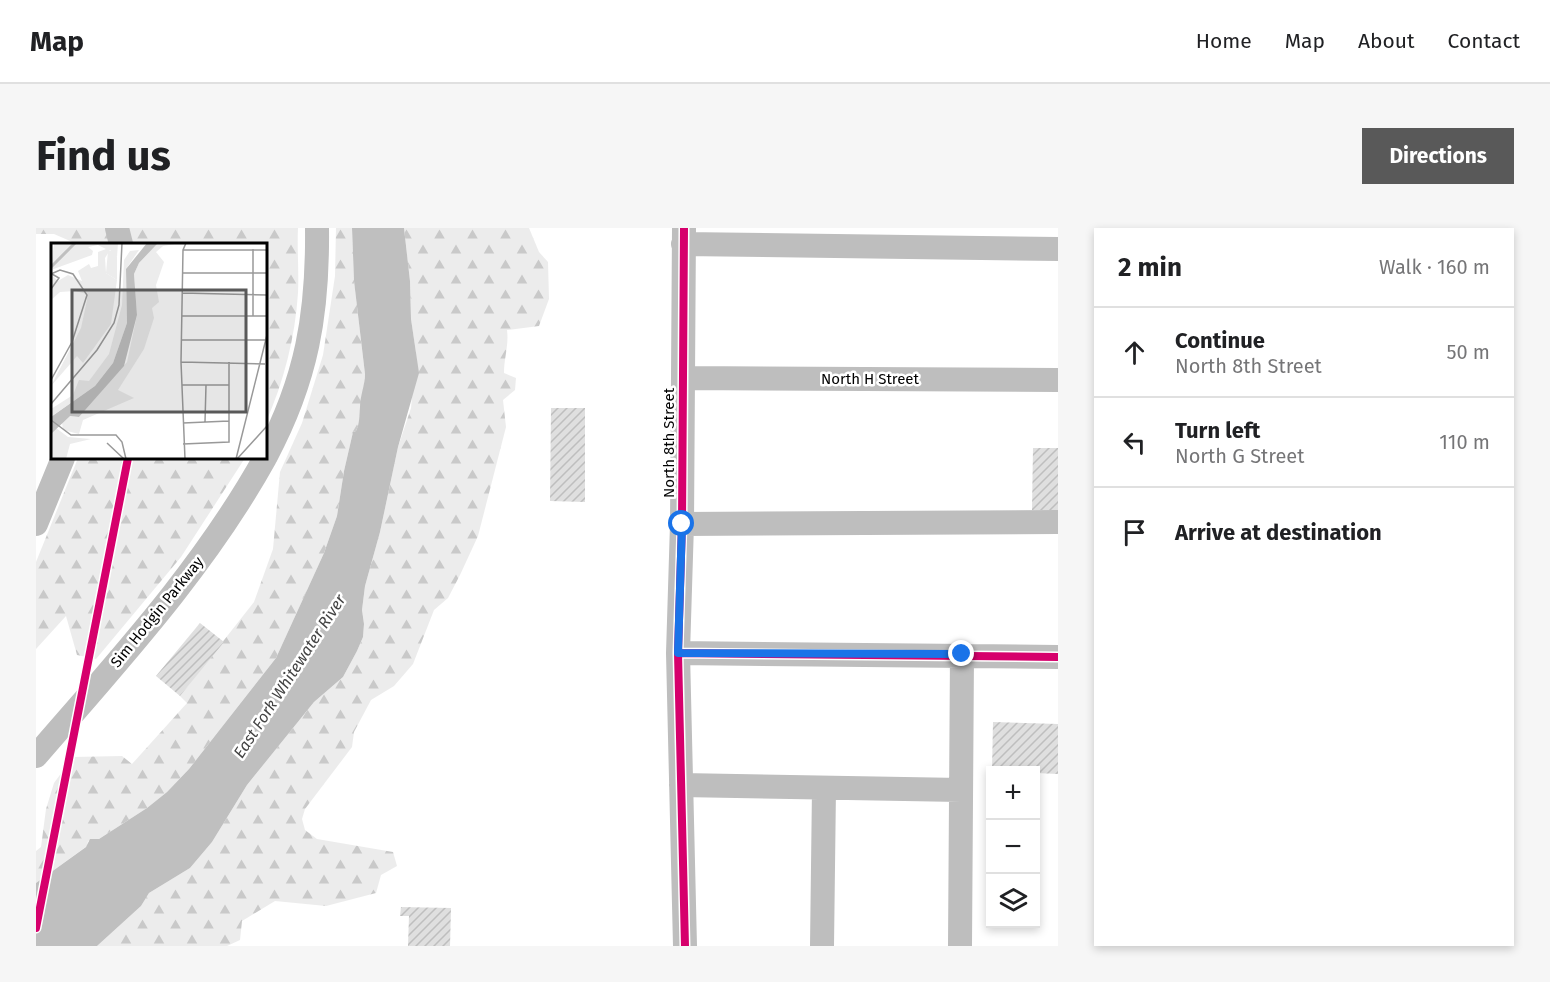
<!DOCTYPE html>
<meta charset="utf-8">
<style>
body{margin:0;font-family:"Fira Sans",sans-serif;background:#f6f6f6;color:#202124}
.controls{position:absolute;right:18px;bottom:18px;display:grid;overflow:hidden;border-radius:0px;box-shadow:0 3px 9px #0003}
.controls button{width:54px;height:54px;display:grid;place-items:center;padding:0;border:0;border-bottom:2px solid #e0e0e0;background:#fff;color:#202124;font:30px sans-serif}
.stop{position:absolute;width:18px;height:18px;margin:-14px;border:4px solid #1a73e8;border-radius:50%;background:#fff}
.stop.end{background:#1a73e8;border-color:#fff;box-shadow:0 2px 6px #0008}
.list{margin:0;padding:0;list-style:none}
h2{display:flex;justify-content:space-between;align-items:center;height:78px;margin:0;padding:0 24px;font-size:26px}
h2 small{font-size:20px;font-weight:400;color:#757577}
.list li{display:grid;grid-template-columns:39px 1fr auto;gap:18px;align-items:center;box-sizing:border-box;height:90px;padding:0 24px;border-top:2px solid #e0e0e0}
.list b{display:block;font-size:22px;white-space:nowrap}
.list p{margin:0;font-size:20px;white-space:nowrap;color:#757577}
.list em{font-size:20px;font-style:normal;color:#757577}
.icon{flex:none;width:33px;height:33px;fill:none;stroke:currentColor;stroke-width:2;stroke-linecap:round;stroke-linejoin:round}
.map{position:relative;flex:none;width:1022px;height:718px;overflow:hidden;border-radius:0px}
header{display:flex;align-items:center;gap:36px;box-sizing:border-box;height:84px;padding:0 30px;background:#fff;border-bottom:2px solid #e0e0e0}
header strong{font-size:28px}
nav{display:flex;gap:33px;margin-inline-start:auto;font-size:21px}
.intro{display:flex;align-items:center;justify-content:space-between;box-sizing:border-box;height:144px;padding:0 36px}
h1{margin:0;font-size:42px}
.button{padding:15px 27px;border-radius:0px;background:#595959;color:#fff;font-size:21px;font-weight:700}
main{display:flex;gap:36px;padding:0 36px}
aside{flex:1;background:#fff;border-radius:0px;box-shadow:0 3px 9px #0003}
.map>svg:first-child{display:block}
.forest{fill:url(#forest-firs)}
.water{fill:#bfbfbf}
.building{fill:url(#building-hatch)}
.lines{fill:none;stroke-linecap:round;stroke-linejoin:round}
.minor{stroke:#bebebe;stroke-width:24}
.cycleway-casing{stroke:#fff;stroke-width:11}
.cycleway{stroke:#d6006c;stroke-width:8}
.route{stroke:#1a73e8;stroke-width:8}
.labels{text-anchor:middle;stroke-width:5;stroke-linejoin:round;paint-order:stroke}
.street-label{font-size:15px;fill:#000;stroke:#fff}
.water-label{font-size:16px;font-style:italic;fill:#444;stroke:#fff}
.inset-river{fill:none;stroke:#bfbfbf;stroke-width:3}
.inset-road{fill:none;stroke:#999;stroke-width:1.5}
.view{fill:#595959;fill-opacity:0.15;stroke:#595959;stroke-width:3}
.inset-edge{fill:none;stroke:#000;stroke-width:3}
</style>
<header>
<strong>Map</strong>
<nav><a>Home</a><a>Map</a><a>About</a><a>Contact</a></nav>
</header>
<div class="intro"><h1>Find us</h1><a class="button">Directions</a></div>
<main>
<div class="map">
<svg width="1022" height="718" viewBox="0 0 1022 718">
<defs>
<pattern id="forest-firs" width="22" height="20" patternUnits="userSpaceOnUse" patternTransform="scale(1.5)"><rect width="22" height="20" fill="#ececec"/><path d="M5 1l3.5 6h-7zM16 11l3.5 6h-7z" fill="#c9c9c9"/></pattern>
<pattern id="building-hatch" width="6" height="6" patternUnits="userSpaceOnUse" patternTransform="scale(1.5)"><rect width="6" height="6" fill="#dfdfdf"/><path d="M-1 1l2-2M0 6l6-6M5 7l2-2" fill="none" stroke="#bebebe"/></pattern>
</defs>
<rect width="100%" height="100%" fill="#fff"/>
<path class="forest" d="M0 0H262C261 21 263 43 262 65 259 110 248 153 230 194V16H41L18 6H0Z
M300 0H316L318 53 329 146 328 159 324 179 323 196 320 203 317 204 308 243 301 288 288 325 240 430 153 541 131 564 111 580 63 611 52 613 51 618 0 655V623L5 619 10 581 18 555 37 529 86 528 96 536 151 475 144 468 218 374 237 321 244 244 266 195 287 127 299 48Z
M368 0H493L503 24 512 34 513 71 503 98 471 102C473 117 468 130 468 145L480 150 479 162 467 172 470 199 442 308 424 347 412 370 398 382 377 436 358 458 335 472 318 504 316 519 269 581 266 591 269 602 281 611 357 624 361 638 345 647 340 665 290 678 239 673 206 693 204 712 191 718H61L105 678 113 665 154 640 176 614 211 557 278 474 307 449 321 423 327 409 328 396 326 382 329 358 344 304 362 219 375 180 380 125 375 91 374 53Z
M42 230H209L145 329 60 431 41 427 30 388 0 421V334Z"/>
<path class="water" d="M316 0H368L374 53 375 91 383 145 362 219 344 304 329 358 326 382 328 396 327 409 321 423 307 449 278 474 211 557 176 614 154 640 113 665 105 678 61 718H0V655L50 619 54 611H63L111 580 131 564 153 541 240 430 288 325 301 288 308 243 317 204 320 203C324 195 323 188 324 179 324 168 329 157 329 146L318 53Z"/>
<path class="building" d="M515 180H549V274L514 273Z
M997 220H1022V282H996Z
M164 395 188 414 144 468 120 448Z
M957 494 1022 496V546L999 545V542H956Z
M365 679 415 680 414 718H372L373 688H364Z"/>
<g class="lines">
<path class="minor" d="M81 0 85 16
M648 0 646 296 642 425 649 718
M647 16 1022 21
M647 150 1022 152
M230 228C271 151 282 86 281 0
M0 296 27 230
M646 296 1022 294
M642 425 1022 429
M0 528C82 433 168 340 229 230
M645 557 925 562
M786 718 788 560
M924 718 926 426"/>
<defs>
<path id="cycleway" d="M648 0 646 296 642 425 649 718
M642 425 1022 429
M0 700 92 230"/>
</defs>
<use href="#cycleway" class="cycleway-casing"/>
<use href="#cycleway" class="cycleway"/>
</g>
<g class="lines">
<path class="route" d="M646 296 642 425 926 426"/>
</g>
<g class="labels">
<g class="street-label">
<text x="834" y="156">North H Street</text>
<text transform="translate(633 215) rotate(-90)" y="5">North 8th Street</text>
<text transform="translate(121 384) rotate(-51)" y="5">Sim Hodgin Parkway</text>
</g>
<g class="water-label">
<text transform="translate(253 448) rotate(-57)" y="6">East Fork Whitewater River</text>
</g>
</g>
<g transform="translate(15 15)">
<rect width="216" height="216" fill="#fff"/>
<path d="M57 8H63L66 14V37L55 30Z" fill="#ececec"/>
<path d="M3 0H67L66 14 59 7 54 15 55 30 66 37 60 81 32 120 26 113 0 143 30 85 36 57V51L24 48 9 49 0 57V31L7 38 17 32 31 38 27 28 38 21 40 25 47 23V9L55 6 47 2 37 4 42 8 41 12 0 27ZM107 0H130L112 3 105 9 113 19 105 42 108 59 101 65 103 75 93 106 67 147 83 155 32 177 28 191 12 187 11 179 18 173 28 174 76 119 86 72 83 31 88 20ZM88 7 75 26 76 80 62 120 44 143 1 173 0 166 22 152 28 137 38 138 58 111 71 62 73 17 79 8ZM5 185 17 194 40 196 19 201 15 216H0V191Z" fill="#ececec"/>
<path d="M96 0H107L88 20 83 31 86 72 73 123 28 174 19 173 0 191V174L44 143 62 120 76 80 75 26Z" fill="#bfbfbf"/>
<path class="inset-river" d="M0 24 24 0"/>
<path class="inset-road" d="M202 6V73M132 7H216M131 30H216M0 31 9 27 22 31 36 52 21 99 0 137M0 46 8 35 1 31M131 50 216 52M131 73H216M131 97H216M130 119 214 121M131 142H178M0 161 46 107 63 80 68 62 71 0M0 177 20 192H65L71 199 75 216M154 179 155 142M132 180 178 178M56 200 73 216M132 201 178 199V119M134 216 130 119 132 7 135 0M185 216 216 92M186 216 216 183"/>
<path class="view" d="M21 47H195V169H21Z"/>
<rect width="216" height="216" class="inset-edge"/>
</g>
</svg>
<div class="controls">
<button>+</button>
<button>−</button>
<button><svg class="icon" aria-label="layers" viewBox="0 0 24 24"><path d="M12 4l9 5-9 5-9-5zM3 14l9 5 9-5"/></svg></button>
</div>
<div class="stop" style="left:646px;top:296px"></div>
<div class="stop end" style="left:926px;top:426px"></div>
</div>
<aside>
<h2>2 min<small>Walk · 160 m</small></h2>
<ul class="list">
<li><svg class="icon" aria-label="ahead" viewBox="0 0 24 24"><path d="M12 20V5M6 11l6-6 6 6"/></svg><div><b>Continue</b><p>North 8th Street</p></div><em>50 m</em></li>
<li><svg class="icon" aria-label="left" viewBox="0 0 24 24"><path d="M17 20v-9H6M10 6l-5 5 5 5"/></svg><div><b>Turn left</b><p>North G Street</p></div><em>110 m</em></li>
<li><svg class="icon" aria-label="arrive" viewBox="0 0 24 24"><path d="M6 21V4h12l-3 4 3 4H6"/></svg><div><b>Arrive at destination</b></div></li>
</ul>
</aside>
</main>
